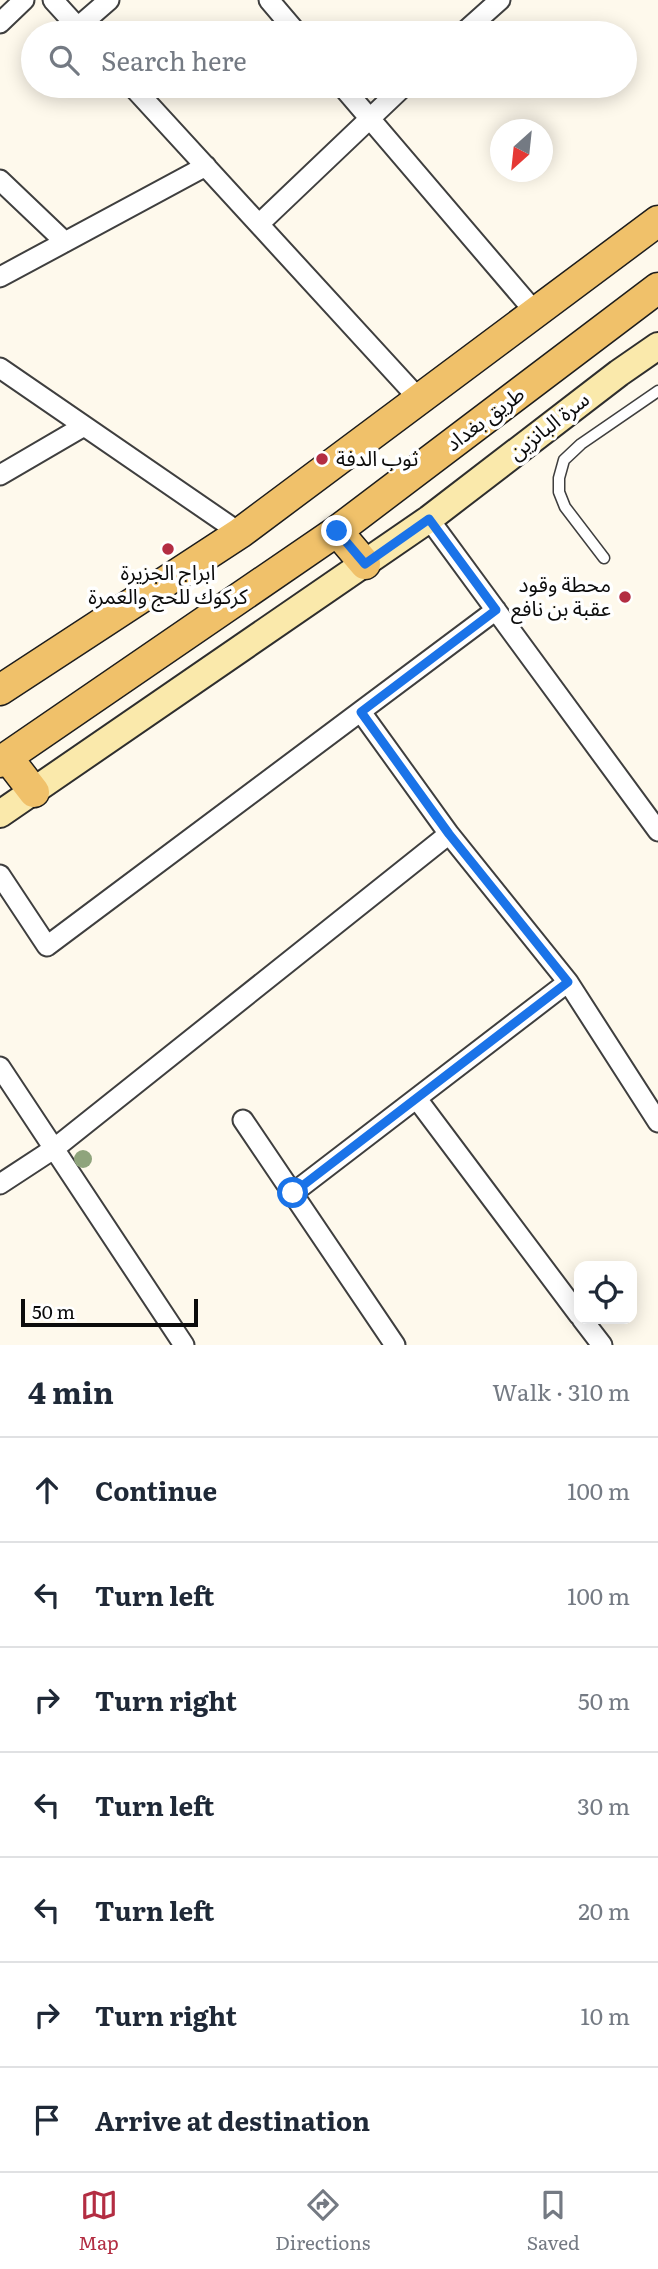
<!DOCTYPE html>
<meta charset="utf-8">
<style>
body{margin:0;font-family:Literata,"Noto Sans Arabic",serif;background:#f6f6f7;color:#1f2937}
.controls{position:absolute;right:21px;bottom:21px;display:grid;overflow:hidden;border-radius:14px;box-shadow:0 4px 18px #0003}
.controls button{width:63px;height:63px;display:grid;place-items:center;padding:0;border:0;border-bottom:2px solid #e0e1e3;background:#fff;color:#1f2937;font:35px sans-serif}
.compass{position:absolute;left:490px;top:119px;width:63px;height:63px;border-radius:50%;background:#fff;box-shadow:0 4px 18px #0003;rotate:207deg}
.scale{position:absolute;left:21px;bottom:18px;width:177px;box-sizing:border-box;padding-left:7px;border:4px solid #0c0c0c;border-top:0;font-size:19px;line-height:24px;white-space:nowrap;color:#0c0c0c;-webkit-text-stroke:5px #fff;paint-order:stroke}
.stop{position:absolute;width:21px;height:21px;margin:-16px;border:5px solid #1a73e8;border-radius:50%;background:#fff}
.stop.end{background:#1a73e8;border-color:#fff;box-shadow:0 2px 7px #0008}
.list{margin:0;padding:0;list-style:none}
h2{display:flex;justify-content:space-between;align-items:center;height:91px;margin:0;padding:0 28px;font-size:30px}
h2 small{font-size:23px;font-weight:400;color:#747a83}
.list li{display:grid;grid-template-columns:46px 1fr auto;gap:21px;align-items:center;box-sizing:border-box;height:105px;padding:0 28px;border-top:2px solid #e0e1e3}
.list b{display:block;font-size:26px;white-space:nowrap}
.list em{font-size:23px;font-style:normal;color:#747a83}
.icon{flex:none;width:38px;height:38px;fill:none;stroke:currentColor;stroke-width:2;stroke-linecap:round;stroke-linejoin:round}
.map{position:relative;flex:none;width:658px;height:1345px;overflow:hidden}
.search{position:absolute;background:#fff;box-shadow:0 4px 18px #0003;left:21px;right:21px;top:21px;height:77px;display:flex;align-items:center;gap:18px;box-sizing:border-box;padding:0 24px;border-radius:38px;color:#747a83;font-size:26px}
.sheet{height:826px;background:#fff}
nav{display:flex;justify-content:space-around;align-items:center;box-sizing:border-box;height:98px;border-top:2px solid #e0e1e3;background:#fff;font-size:19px;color:#747a83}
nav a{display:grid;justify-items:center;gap:4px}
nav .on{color:#b32d42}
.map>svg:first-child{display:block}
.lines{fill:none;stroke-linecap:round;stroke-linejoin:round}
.service-casing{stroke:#3f3f3f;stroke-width:13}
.minor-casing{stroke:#3f3f3f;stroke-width:23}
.secondary-casing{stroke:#2e2e2e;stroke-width:30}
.primary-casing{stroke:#1d1d1d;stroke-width:33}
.service{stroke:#fff;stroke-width:10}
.minor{stroke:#fff;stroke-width:19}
.secondary{stroke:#fae9ab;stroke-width:26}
.primary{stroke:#f0c16a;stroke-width:30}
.tree{fill:#8fa47c}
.route{stroke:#1a73e8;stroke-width:9}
.poi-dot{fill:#b32d42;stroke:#fff;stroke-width:2.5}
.labels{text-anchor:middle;stroke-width:7;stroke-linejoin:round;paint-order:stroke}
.street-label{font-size:21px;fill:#0c0c0c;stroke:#fff}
.poi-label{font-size:21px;fill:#0c0c0c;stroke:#fff;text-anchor:start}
</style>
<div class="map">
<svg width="658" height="1345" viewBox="0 0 658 1345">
<rect width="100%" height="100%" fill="#fef9ec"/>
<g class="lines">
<defs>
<path id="service" d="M604 558 565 507 559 492V478L564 460 581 444 658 391"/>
<path id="minor" d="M53 0 83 33
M269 0 297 33
M0 23 24 0
M78 27 109 0
M463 33 500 0
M132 86 419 399
M342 86 535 312
M0 180 65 242
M259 224 404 86
M0 277 206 166
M0 368 240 533
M0 475 84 426
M429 519 658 831
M361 712 449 834 568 982 658 1122
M0 875 47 946 496 610
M0 1067 184 1345
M417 1099 579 1315
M243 1120 395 1345
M0 1184 55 1148 449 834
M293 1193 568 982
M582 1319 602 1345"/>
<path id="secondary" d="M0 814 429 519 619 373 658 346"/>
<path id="primary" d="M337 531 365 564
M0 690 240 533 658 221
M7 757 34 792
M0 762 337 531 658 288"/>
</defs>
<use href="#service" class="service-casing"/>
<use href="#minor" class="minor-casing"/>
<use href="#secondary" class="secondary-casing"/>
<use href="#primary" class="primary-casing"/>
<use href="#service" class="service"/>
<use href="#minor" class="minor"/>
<use href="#secondary" class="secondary"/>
<use href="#primary" class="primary"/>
</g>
<circle class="tree" cx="83" cy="1159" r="9"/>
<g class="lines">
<path class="route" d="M293 1193 568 982 449 834 361 712 496 610 429 519 365 564 337 531"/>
</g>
<g class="poi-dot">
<circle cx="322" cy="459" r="7"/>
<circle cx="168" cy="549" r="7"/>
<circle cx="625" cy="597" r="7"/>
</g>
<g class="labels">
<g class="street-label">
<text transform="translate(485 419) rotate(-37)" y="7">طريق بغداد</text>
<text transform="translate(549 426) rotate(-38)" y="7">سرة البانزين</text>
</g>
<g class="poi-label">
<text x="336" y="466">ثوب الدفة</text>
<text x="168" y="580" text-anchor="middle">ابراج الجزيرة<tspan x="168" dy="24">كركوك للحج والعمرة</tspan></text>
<text x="611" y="592" text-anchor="end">محطة وقود<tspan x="611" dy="24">عقبة بن نافع</tspan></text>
</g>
</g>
</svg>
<div class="controls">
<button><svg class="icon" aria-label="locate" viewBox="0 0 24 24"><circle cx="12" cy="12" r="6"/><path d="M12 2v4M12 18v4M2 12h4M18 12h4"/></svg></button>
</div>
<svg class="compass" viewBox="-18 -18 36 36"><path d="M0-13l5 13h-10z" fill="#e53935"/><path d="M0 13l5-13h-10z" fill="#747a83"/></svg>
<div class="scale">50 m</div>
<div class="stop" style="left:293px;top:1193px"></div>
<div class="stop end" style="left:337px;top:531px"></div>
<div class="search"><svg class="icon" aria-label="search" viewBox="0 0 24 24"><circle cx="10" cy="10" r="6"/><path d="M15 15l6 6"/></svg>Search here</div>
</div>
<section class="sheet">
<h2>4 min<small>Walk · 310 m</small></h2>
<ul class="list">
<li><svg class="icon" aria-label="ahead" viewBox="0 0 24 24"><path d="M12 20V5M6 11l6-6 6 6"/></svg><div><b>Continue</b></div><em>100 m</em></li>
<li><svg class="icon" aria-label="left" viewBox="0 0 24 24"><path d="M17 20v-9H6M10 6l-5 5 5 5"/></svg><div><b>Turn left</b></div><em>100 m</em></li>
<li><svg class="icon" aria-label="right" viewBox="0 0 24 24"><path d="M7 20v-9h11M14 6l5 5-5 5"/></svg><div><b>Turn right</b></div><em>50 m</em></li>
<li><svg class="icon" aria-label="left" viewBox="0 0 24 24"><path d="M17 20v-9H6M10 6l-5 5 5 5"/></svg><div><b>Turn left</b></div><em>30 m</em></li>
<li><svg class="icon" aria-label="left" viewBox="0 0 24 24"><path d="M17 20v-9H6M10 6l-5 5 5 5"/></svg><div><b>Turn left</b></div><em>20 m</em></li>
<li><svg class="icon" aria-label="right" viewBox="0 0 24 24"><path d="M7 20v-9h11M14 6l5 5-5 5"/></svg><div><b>Turn right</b></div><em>10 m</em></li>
<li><svg class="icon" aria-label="arrive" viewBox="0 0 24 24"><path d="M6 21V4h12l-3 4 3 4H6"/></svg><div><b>Arrive at destination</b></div></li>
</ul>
</section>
<nav>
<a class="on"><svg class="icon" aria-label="map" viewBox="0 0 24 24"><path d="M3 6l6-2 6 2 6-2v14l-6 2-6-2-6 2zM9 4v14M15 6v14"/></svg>Map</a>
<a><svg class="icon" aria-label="directions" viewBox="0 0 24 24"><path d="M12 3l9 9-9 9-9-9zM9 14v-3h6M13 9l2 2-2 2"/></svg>Directions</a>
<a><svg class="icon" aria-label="saved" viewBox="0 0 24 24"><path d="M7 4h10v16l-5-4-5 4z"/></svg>Saved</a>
</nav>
